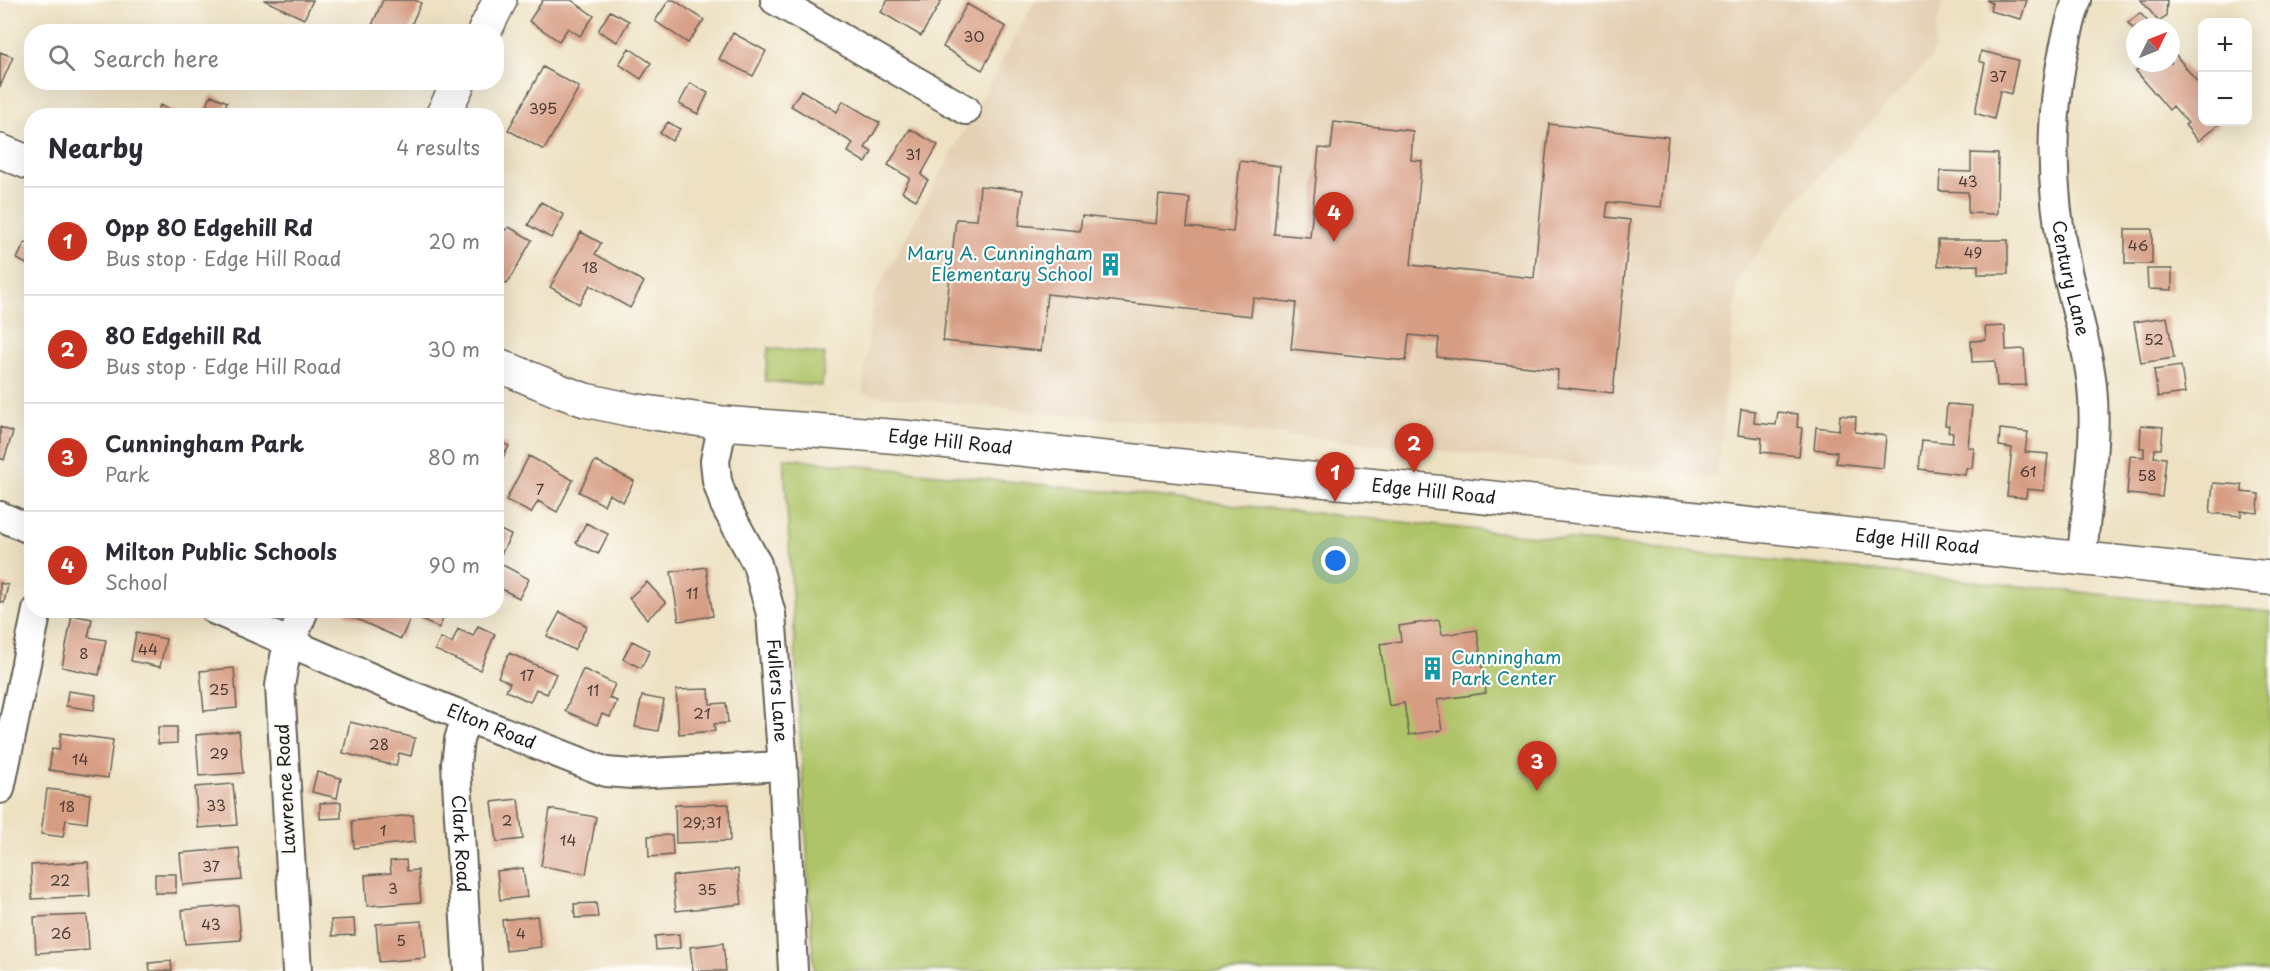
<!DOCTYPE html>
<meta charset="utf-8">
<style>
body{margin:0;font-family:"Playpen Sans",sans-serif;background:#f7f7f7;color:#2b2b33}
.controls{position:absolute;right:18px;top:18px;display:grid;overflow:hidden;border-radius:12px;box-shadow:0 6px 24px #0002}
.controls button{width:54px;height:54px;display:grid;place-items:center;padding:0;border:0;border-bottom:2px solid #e1e1e2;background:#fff;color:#2b2b33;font:30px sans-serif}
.compass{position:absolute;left:2126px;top:18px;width:54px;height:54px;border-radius:50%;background:#fff;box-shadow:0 6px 24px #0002;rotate:47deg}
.you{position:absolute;left:1336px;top:561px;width:21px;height:21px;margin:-15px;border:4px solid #fff;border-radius:50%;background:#1a73e8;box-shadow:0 0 0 9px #1a73e833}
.badge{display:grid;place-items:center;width:39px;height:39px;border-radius:50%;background:#c8321e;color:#fff;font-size:20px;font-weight:700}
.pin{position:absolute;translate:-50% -50px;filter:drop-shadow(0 2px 3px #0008)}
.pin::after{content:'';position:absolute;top:32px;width:21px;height:18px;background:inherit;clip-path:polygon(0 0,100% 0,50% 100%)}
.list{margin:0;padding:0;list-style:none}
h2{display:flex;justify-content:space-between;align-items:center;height:78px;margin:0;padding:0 24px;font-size:26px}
h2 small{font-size:20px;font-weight:400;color:#7c7c81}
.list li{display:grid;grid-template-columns:39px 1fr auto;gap:18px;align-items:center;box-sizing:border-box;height:108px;padding:0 24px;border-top:2px solid #e1e1e2}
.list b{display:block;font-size:22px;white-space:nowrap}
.list p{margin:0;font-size:20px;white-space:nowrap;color:#7c7c81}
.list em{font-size:20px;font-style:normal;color:#7c7c81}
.icon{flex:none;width:33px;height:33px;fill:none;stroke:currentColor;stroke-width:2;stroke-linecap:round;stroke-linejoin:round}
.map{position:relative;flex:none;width:2270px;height:971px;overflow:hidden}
.search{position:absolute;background:#fff;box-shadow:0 6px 24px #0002;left:24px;top:24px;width:480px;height:66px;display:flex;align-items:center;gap:15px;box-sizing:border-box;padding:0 21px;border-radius:24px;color:#7c7c81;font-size:22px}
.panel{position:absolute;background:#fff;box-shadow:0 6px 24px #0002;left:24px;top:108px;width:480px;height:510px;border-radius:24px}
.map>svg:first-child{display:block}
.built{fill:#e4d0b4}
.green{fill:#afc468;stroke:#667042;stroke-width:1.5}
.building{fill:#d79d83}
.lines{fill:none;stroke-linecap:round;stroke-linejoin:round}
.minor-casing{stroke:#666156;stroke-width:32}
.tertiary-casing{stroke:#666156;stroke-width:36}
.minor{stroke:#fff;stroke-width:28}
.tertiary{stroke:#fff;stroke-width:33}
.labels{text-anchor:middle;stroke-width:4.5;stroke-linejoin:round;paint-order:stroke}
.number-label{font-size:15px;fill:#4b3c36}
.culture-label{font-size:18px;fill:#0d838f;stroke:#fdfcf7;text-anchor:end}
.street-label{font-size:18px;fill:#1c1c1c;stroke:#fdfcf7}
</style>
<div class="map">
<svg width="2270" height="971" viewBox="0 0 2270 971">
<rect width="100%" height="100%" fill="#fdfcf7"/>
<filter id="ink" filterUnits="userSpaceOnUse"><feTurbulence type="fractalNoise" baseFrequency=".0167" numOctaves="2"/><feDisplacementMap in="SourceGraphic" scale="12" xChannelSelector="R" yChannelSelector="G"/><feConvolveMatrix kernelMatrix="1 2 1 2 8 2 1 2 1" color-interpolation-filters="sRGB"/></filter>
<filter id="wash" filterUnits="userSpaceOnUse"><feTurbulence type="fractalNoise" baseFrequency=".008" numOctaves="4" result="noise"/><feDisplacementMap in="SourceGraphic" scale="24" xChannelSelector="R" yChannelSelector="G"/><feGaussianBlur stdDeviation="1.35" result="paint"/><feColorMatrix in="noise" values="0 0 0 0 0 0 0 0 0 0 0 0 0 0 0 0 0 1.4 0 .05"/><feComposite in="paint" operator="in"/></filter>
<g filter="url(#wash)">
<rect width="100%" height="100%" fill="#eee1c2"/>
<path class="built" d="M1035 0H1942L1932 57 1792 205 1738 279 1717 478 862 394 873 298Z"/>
<path class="green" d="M768 348 825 354 822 386 765 381Z
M784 458 2270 612V971H814Z"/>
<g id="blocks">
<path class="building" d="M264 0H313L304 19Z
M383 0H415L421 3 408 32H369Z
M543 0H571L594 16 580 36 568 28 559 41 529 21Z
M669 0H674L704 20 688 43 655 21Z
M888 0H942L921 36 881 12Z
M1986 0H2027L2021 19 1990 11 1992 3Z
M2141 0H2167L2166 16 2159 22Z
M967 4 1006 27 982 70 943 47Z
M610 11 629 21 617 42 598 31Z
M2140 13 2153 27H2135V31L2128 23Z
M733 33 766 51 753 76 719 59Z
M629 48 651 63 641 79 619 64Z
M2171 49 2202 88 2199 92 2202 96V122H2222L2198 141 2185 125 2188 123 2173 106 2169 110 2136 71 2144 63H2171Z
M1981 51 2018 60 2011 94 2000 91 1994 119 1975 113 1985 63 1979 61Z
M0 52 13 57 0 87Z
M543 67 579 87 544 150 508 130Z
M690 83 708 93 698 114 679 104Z
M801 90 837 112 843 101 880 123 865 148 872 152 866 163 848 152 853 143 791 106Z
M211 95 227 102 222 116H190L192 110 202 115Z
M160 105 173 111 171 116H156Z
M668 122 680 129 672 141 660 133Z
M1334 122 1413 131 1411 160 1422 161 1411 265 1534 278 1549 124 1668 137 1661 207 1608 202 1606 217 1630 220 1613 393 1557 387 1558 370 1437 357 1439 338 1409 335 1406 361 1291 349 1296 303 1253 298 1251 316 1047 294 1041 351 943 341 956 219 977 220 980 186 1023 190 1019 225 1080 231 1082 216 1156 224 1159 195 1190 198 1187 227 1233 232 1240 161 1280 166 1274 234 1310 237 1319 148 1331 149Z
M910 129 938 145 921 175 928 180 916 200 902 192 910 178 888 165Z
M1971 153 1998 154 1997 214 1968 213V192L1939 191 1940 171 1971 172Z
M541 202 564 215 551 238 528 225Z
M496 225 506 230 509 227 532 240 507 284 496 278Z
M2125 229H2152V264H2125Z
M581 232 601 243 595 254 644 282 630 308 590 285 579 304 550 287Z
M1938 240H2008V274H1978V265L1938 266Z
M25 242 32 245V267L17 259Z
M2147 269H2172V290L2148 289Z
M2167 317 2174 358 2141 363 2134 322Z
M2005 326 2006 350 2024 349 2026 385 1997 386 1995 361 1972 362 1971 341 1986 340 1985 327Z
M2181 366 2185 393 2158 397 2154 370Z
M1947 404 1972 406 1968 447 1974 448 1972 468H1966L1965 475 1919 469 1922 440 1952 443 1953 433 1948 432 1949 426 1945 425Z
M1741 409 1755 411 1754 423 1776 425 1778 412 1798 414 1797 427 1802 428 1799 456 1761 452 1762 438 1738 435Z
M1840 415 1856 417 1855 432 1886 436 1883 468 1836 463 1837 452 1814 449 1816 427 1839 430Z
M2141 425 2163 427 2161 449H2155L2154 457 2166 458 2162 497 2127 494 2130 456 2144 457V448H2140Z
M0 427 13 432 4 460 0 458Z
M2000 429 2028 432 2025 452 2048 454 2044 491 2027 489 2026 498 2007 496 2012 448 1999 446Z
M496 440 509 446 496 470Z
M529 456 573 480 557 512 538 501 531 513 506 500Z
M595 461 634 481 623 502 609 494 604 505 579 492Z
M2213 483 2242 485V492L2259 494 2258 513 2241 511V516L2210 513Z
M586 523 608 534 598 554 576 543Z
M496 528 511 535 499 558 496 557Z
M501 564 529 579 519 598 496 586V574Z
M706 567 713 616 679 621 671 572Z
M647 582 666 603 647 619 629 598Z
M0 583 8 585 4 603 0 602Z
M347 610H414L401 639 345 614Z
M422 610H447L439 628 419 619Z
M560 612 587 626 574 650 547 636Z
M72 615 92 619 88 637 106 640 99 675 62 667Z
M1439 620 1442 635 1477 630 1486 693 1437 700 1442 730 1409 735 1404 703 1389 706 1380 644 1401 641 1399 626Z
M478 626 495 634 480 670 435 650 441 638 452 643 458 629 473 636Z
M136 633 166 639 160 667 131 661Z
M632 641 650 650 641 668 623 659Z
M509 653 556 674 547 694 536 689 530 702 506 691 510 683 498 677Z
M234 668 237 708 204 711 200 671Z
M583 669 615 684 609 698 617 701 610 717 602 714 597 725 565 711Z
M709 689 710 704 726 703 728 723 714 724 715 731 679 734 676 690Z
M68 691 96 695 94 710 66 706Z
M642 696 664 700 658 731 635 727Z
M350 722 415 738 411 756 399 753 396 766 343 753Z
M158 727H177V743L158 744Z
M239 731 243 773 199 776 196 735Z
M61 733 113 740 108 778 49 770 52 749 59 750Z
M317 772 341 778 337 798 312 792Z
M233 784 237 825 198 828 195 787Z
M47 789 90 794 87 823 66 820 63 837 41 834Z
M518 799 523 839 497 842 492 802Z
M341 802V818L320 819V803Z
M729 804 730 841 676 843 675 805Z
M550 809 596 817 586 874 541 866Z
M413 815 415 842 354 848 352 821Z
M672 835 673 855 649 857 648 836Z
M239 848 242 880 183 885 180 853Z
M406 860 407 871 418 870 421 902 367 906 365 875 391 873 390 861Z
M88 862 90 896 32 899 31 865Z
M523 868 527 897 500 900 497 871Z
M738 869 742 904 676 911 672 876Z
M155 874H176V893H155Z
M596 903 598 917 575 918 574 904Z
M238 905 241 940 185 944 182 910Z
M87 915 89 950 36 953 34 917Z
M537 916 541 947 506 951 502 920Z
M354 919 355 935 332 936 331 920Z
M422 921 426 958 379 962 376 924Z
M679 934 680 948 656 950 655 936Z
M723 943 726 971H693L690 947Z
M171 961 172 971H150L149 963Z"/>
</g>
</g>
<g filter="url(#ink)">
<use href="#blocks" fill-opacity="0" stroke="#666156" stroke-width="1.5"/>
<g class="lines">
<defs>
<g id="minor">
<path d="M775 0 966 110"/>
<path id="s1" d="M2077 0C2049 86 2047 178 2066 266 2074 306 2088 345 2092 386 2098 443 2086 502 2082 559"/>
<path id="s2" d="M723 423 715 461 717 481 725 505 757 564 771 614 783 766 793 971"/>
<path d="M0 516 32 530"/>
<path id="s3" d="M215 610 413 696 606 772 632 774 783 766"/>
<path id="s4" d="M466 717 459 740 456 764 468 971"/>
<path d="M0 789 37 610"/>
<path d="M297 971 280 686 285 657 304 610"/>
</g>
<g id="tertiary">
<path d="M484 32 500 0"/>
<path d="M442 116 459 82"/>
<path d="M0 151 32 164"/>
<path id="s5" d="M496 364 560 391 585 400 632 410 723 423 902 437 2270 578"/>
</g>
</defs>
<use href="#minor" class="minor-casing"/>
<use href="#tertiary" class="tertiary-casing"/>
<use href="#minor" class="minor"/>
<use href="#tertiary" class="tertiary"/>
</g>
</g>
<defs>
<symbol id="building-bare" viewBox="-9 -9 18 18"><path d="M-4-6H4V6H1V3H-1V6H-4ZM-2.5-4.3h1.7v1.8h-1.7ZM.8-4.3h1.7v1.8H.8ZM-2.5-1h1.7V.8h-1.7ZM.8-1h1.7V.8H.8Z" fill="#0f9aa8" stroke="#fdfcf7" stroke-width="2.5" paint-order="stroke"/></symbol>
</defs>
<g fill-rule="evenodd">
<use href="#building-bare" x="1094" y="248" width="33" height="33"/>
<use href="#building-bare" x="1416" y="652" width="33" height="33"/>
</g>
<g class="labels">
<g class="number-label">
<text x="974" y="42">30</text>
<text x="1998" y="82">37</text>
<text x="543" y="114">395</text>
<text x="913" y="160">31</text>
<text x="1968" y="187">43</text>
<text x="2138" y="251">46</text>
<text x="1973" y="258">49</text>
<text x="590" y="273">18</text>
<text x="2154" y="345">52</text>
<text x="2028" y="477">61</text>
<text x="2147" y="481">58</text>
<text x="540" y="495">7</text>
<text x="692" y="599">11</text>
<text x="148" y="655">44</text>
<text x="84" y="659">8</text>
<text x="527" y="681">17</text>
<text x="219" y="695">25</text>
<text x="593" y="696">11</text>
<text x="702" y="719">21</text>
<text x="379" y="750">28</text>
<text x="219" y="759">29</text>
<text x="80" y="765">14</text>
<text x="216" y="811">33</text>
<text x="67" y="812">18</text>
<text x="507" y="826">2</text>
<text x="702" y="828">29;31</text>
<text x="383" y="836">1</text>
<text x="568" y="846">14</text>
<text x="211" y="872">37</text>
<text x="60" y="886">22</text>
<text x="393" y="894">3</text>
<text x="707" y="895">35</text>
<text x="211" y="930">43</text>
<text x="61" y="939">26</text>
<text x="521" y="939">4</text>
<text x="401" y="946">5</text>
</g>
<g class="culture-label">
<text x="1093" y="260">Mary A. Cunningham<tspan x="1093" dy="21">Elementary School</tspan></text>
<text x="1451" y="664" text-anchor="start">Cunningham<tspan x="1451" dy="21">Park Center</tspan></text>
</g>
<g class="street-label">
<text dy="6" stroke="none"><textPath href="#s1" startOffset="282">Century Lane</textPath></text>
<text dy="6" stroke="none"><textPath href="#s5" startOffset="464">Edge Hill Road</textPath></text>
<text dy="6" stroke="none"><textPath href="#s5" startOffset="950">Edge Hill Road</textPath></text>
<text dy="6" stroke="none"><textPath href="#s5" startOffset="1436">Edge Hill Road</textPath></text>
<text dy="6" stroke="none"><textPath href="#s2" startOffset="280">Fullers Lane</textPath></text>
<text dy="6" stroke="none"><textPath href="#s3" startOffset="300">Elton Road</textPath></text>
<text transform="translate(286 789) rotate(-93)" y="6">Lawrence Road</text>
<text dy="6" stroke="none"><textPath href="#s4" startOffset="128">Clark Road</textPath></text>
</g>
</g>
</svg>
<div class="controls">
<button>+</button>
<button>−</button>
</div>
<svg class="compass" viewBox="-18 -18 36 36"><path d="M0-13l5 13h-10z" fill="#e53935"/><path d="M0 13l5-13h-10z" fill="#7c7c81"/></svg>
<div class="you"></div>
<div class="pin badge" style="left:1335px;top:502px">1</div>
<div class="pin badge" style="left:1414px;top:473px">2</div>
<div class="pin badge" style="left:1537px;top:791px">3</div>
<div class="pin badge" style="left:1334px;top:242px">4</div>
<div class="search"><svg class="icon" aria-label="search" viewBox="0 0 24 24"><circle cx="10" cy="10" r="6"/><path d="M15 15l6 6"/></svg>Search here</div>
<section class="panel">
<h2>Nearby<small>4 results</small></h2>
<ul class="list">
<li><span class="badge">1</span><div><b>Opp 80 Edgehill Rd</b><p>Bus stop · Edge Hill Road</p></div><em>20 m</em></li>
<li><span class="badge">2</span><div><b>80 Edgehill Rd</b><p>Bus stop · Edge Hill Road</p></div><em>30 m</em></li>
<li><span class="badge">3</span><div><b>Cunningham Park</b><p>Park</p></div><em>80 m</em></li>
<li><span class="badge">4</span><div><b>Milton Public Schools</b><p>School</p></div><em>90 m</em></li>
</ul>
</section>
</div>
